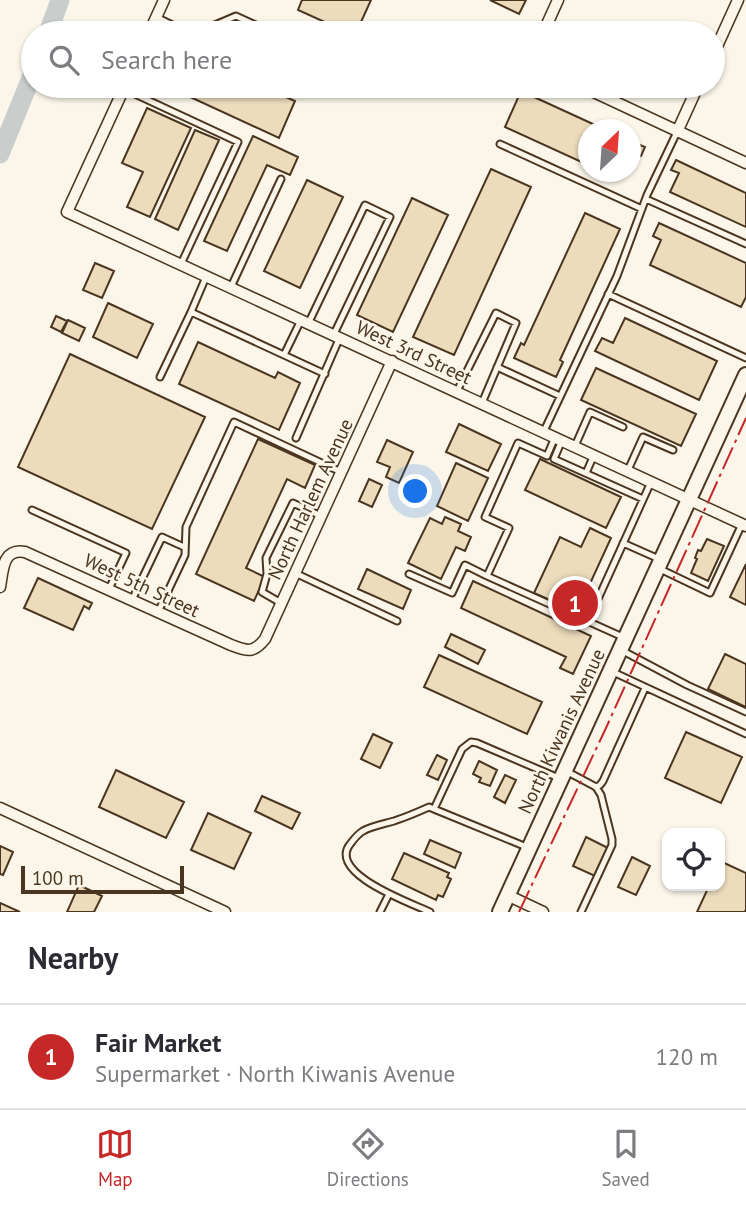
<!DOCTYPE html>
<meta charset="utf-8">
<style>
body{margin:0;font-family:"PT Sans",sans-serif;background:#f2f2f3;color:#2b2b33}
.controls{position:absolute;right:21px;bottom:21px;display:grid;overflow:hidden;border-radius:14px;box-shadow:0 2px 5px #0004}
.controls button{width:63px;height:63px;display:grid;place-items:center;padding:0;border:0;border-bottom:2px solid #e1e1e2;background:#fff;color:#2b2b33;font:35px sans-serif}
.compass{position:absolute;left:578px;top:119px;width:63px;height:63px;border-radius:50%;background:#fff;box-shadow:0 2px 5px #0004;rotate:25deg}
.scale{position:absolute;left:21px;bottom:18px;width:163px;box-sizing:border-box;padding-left:7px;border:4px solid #4a3520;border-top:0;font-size:19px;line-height:24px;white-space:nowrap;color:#4a3520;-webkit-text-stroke:5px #fbf6e9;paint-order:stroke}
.you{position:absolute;left:416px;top:492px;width:24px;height:24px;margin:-18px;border:5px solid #fff;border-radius:50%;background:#1a73e8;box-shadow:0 0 0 10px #1a73e833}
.badge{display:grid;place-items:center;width:46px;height:46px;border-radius:50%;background:#c62828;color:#fff;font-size:23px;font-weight:700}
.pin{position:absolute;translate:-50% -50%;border:4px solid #fff;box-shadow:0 2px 7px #0006}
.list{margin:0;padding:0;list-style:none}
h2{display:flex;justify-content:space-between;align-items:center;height:91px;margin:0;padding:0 28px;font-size:30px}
h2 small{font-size:23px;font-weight:400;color:#7c7c81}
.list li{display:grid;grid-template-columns:46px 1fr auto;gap:21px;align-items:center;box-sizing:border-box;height:105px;padding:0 28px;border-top:2px solid #e1e1e2}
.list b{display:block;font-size:26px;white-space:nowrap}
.list p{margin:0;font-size:23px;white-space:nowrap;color:#7c7c81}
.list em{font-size:23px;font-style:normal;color:#7c7c81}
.icon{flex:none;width:38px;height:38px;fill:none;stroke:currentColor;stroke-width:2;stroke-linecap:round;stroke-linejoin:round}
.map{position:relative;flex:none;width:746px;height:912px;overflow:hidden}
.search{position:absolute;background:#fff;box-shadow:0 2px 5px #0004;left:21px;right:21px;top:21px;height:77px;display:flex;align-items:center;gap:18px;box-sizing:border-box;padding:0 24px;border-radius:38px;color:#7c7c81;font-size:26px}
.sheet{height:196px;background:#fff}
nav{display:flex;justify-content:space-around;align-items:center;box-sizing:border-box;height:98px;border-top:2px solid #e1e1e2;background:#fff;font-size:19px;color:#7c7c81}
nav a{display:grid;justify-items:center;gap:4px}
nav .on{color:#c62828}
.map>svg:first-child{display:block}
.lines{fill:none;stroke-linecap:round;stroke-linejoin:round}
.river{stroke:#c9cecd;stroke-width:19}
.building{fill:#ecdcbc;stroke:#4a3520;stroke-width:2}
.lane-casing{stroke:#4a3520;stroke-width:9}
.street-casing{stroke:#4a3520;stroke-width:13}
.secondary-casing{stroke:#4a3520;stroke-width:18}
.lane{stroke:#fbf6e9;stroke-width:5}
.street{stroke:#fbf6e9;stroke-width:10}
.secondary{stroke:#fbf6e9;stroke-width:14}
.power{stroke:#c62828;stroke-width:2;stroke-dasharray:24 5 3.5 5;stroke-linecap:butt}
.labels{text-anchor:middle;stroke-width:5;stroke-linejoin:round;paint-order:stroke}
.street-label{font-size:19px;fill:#4a3520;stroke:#fbf6e9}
</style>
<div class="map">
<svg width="746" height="912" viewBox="0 0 746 912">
<rect width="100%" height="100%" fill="#fbf6e9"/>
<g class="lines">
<path class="river" d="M48 33 60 0
M0 154 33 73"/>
</g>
<path class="building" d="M302 0H371L356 33H349L298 10Z
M490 0H526L519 14Z
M193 86H261L295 101 279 138 188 96Z
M521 91 606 130H588V165L505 127Z
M147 108 191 128 150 217 127 207 143 172 122 163Z
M195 130 219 140 178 230 155 219Z
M253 136 298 157 290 175 267 165 227 251 204 241Z
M630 141 645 147 641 156 630 151Z
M676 160 746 193V227L670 192 679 173 671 170Z
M491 169 531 187 454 355 413 337Z
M307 180 343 197 300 288 264 271Z
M412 198 448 215 393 332 357 315Z
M585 213 620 229 560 360 563 362 556 377 514 358 521 343 524 345Z
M659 223 746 263V297L741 307 650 265 661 240 653 236Z
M95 263 114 271 102 298 83 290Z
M108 303 153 324 137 358 93 337Z
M56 316 67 321 61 332 51 327Z
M625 318 717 361 699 400 595 351 602 338 613 343Z
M68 320 85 328 79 341 62 333Z
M198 342 275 378 278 372 300 383 279 430 179 384Z
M70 354 205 417 152 529 18 467Z
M596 368 696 414 681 446 581 400Z
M459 424 501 444 488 471 446 452Z
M258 439 315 465 305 488 287 479 246 568 265 577 254 601 196 574Z
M387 440 413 452 399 483 386 477 390 467 377 462Z
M540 459 621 497 606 528 525 490Z
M456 463 488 478 468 521 437 506Z
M369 479 382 485 372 507 359 501Z
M445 517 461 524 458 531 471 537 465 551 456 547 441 579 408 563 430 518 442 524Z
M590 528 611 538 577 612 534 593 560 537 581 547Z
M707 539 724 546 708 581 691 573 697 559 695 558 698 550 701 551Z
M746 564V605L730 597Z
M367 569 411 590 403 609 358 589Z
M38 578 92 603 89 609 84 606 73 630 24 608Z
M473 581 591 636 573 674 560 668 566 657 461 608Z
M451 634 485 650 478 664 445 647Z
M725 654 746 664V707L708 689Z
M439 655 542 702 527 734 424 687Z
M686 732 742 757 721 803 665 778Z
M373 734 392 743 380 768 361 759Z
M437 755 447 760 438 780 427 775Z
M479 761 497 770 490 786 479 782 481 778 473 774Z
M116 770 184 802 166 838 99 807Z
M505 775 516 780 505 803 494 797Z
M262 796 300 813 292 829 255 811Z
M208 813 251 833 234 869 191 850Z
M586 837 608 848 595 876 573 866Z
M430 840 461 853 455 868 424 854Z
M0 846 13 852 3 875 0 874Z
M404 853 449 873 447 877 451 879 443 897 438 895 436 900 392 879Z
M632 857 650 866 636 895 618 887Z
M720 861 746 873V909L745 912H697L709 886H720Z
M79 885 102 896 94 912H67Z
M0 903 20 912H0Z"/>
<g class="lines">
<defs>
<path id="lane" d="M156 17 189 33
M196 33 236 16 273 33
M124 89 238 142 181 264
M500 144 642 209
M646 199 746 244
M206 277 191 312 325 374
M231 287 281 179
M608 294 746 358
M309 322 365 205 390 217 334 334
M284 355 301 320
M497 367 560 396
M160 377 191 312
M457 391 496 313 516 323 482 403
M544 431 617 276 647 195 677 132
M555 437 547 456 518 443 485 517 509 528 487 576 625 638
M296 438 340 337
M562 440 554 459 643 499
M575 446 590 412 623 427
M628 470 643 437 673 450
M586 473 594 455
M32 510 126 553 109 589
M623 543 659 559
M660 569 710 593 742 524
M295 573 397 621
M409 574 452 593 465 565 487 576
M132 600 162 537 184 547
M281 603 262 592 267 574 266 558 293 503 321 516
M158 612 185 555 186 527 234 422 341 472
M588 621 651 482
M623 651 687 685 746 712
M613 672 746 734
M566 771 596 787 601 795 612 839V845L581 912
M596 787 600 785 603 781 645 688
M434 809 462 749 471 742 477 743 561 779
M380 912 389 894
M430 912C411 903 325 873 351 843 354 839 358 834 363 831 372 826 384 824 394 821 406 817 418 812 429 807L529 848"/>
<path id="street" d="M149 33 164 0
M543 33 558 0
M713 55 738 0
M125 86 67 212 746 526
M581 86 746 163
M677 132 698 86
M0 587C3 571 2 548 25 552L231 645C247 651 253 654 265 639L392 361
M0 808 225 912
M507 895 543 912"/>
<path id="secondary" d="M500 912 746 375"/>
</defs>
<use href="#lane" class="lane-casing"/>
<use href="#street" class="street-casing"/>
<use href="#secondary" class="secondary-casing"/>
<use href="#lane" class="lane"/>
<use href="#street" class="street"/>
<use href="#secondary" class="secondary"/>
<path class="power" d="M519 912 606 728 746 418"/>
</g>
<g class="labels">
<g class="street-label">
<text transform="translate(414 352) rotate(25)" y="7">West 3rd Street</text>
<text transform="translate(310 499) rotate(-65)" y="7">North Harlem Avenue</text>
<text transform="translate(142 585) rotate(25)" y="7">West 5th Street</text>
<text transform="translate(561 731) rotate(-65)" y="7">North Kiwanis Avenue</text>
</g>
</g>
</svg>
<div class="controls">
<button><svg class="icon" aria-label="locate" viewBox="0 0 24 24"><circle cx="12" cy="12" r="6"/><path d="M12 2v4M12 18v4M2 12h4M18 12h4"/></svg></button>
</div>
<svg class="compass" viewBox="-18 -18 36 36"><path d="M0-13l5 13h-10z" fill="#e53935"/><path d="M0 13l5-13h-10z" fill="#7c7c81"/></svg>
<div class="scale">100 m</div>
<div class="you"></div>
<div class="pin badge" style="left:575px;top:603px">1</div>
<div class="search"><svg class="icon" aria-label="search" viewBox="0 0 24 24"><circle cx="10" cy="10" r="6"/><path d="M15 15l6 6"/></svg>Search here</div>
</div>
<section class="sheet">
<h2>Nearby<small></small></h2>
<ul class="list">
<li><span class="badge">1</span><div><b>Fair Market</b><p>Supermarket · North Kiwanis Avenue</p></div><em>120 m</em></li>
</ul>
</section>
<nav>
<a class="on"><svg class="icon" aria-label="map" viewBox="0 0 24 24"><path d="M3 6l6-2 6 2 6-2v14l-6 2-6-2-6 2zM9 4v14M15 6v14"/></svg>Map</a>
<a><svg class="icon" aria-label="directions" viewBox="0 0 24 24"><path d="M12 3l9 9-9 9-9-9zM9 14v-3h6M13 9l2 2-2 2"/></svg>Directions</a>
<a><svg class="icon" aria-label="saved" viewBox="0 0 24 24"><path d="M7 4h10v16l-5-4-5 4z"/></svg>Saved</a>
</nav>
